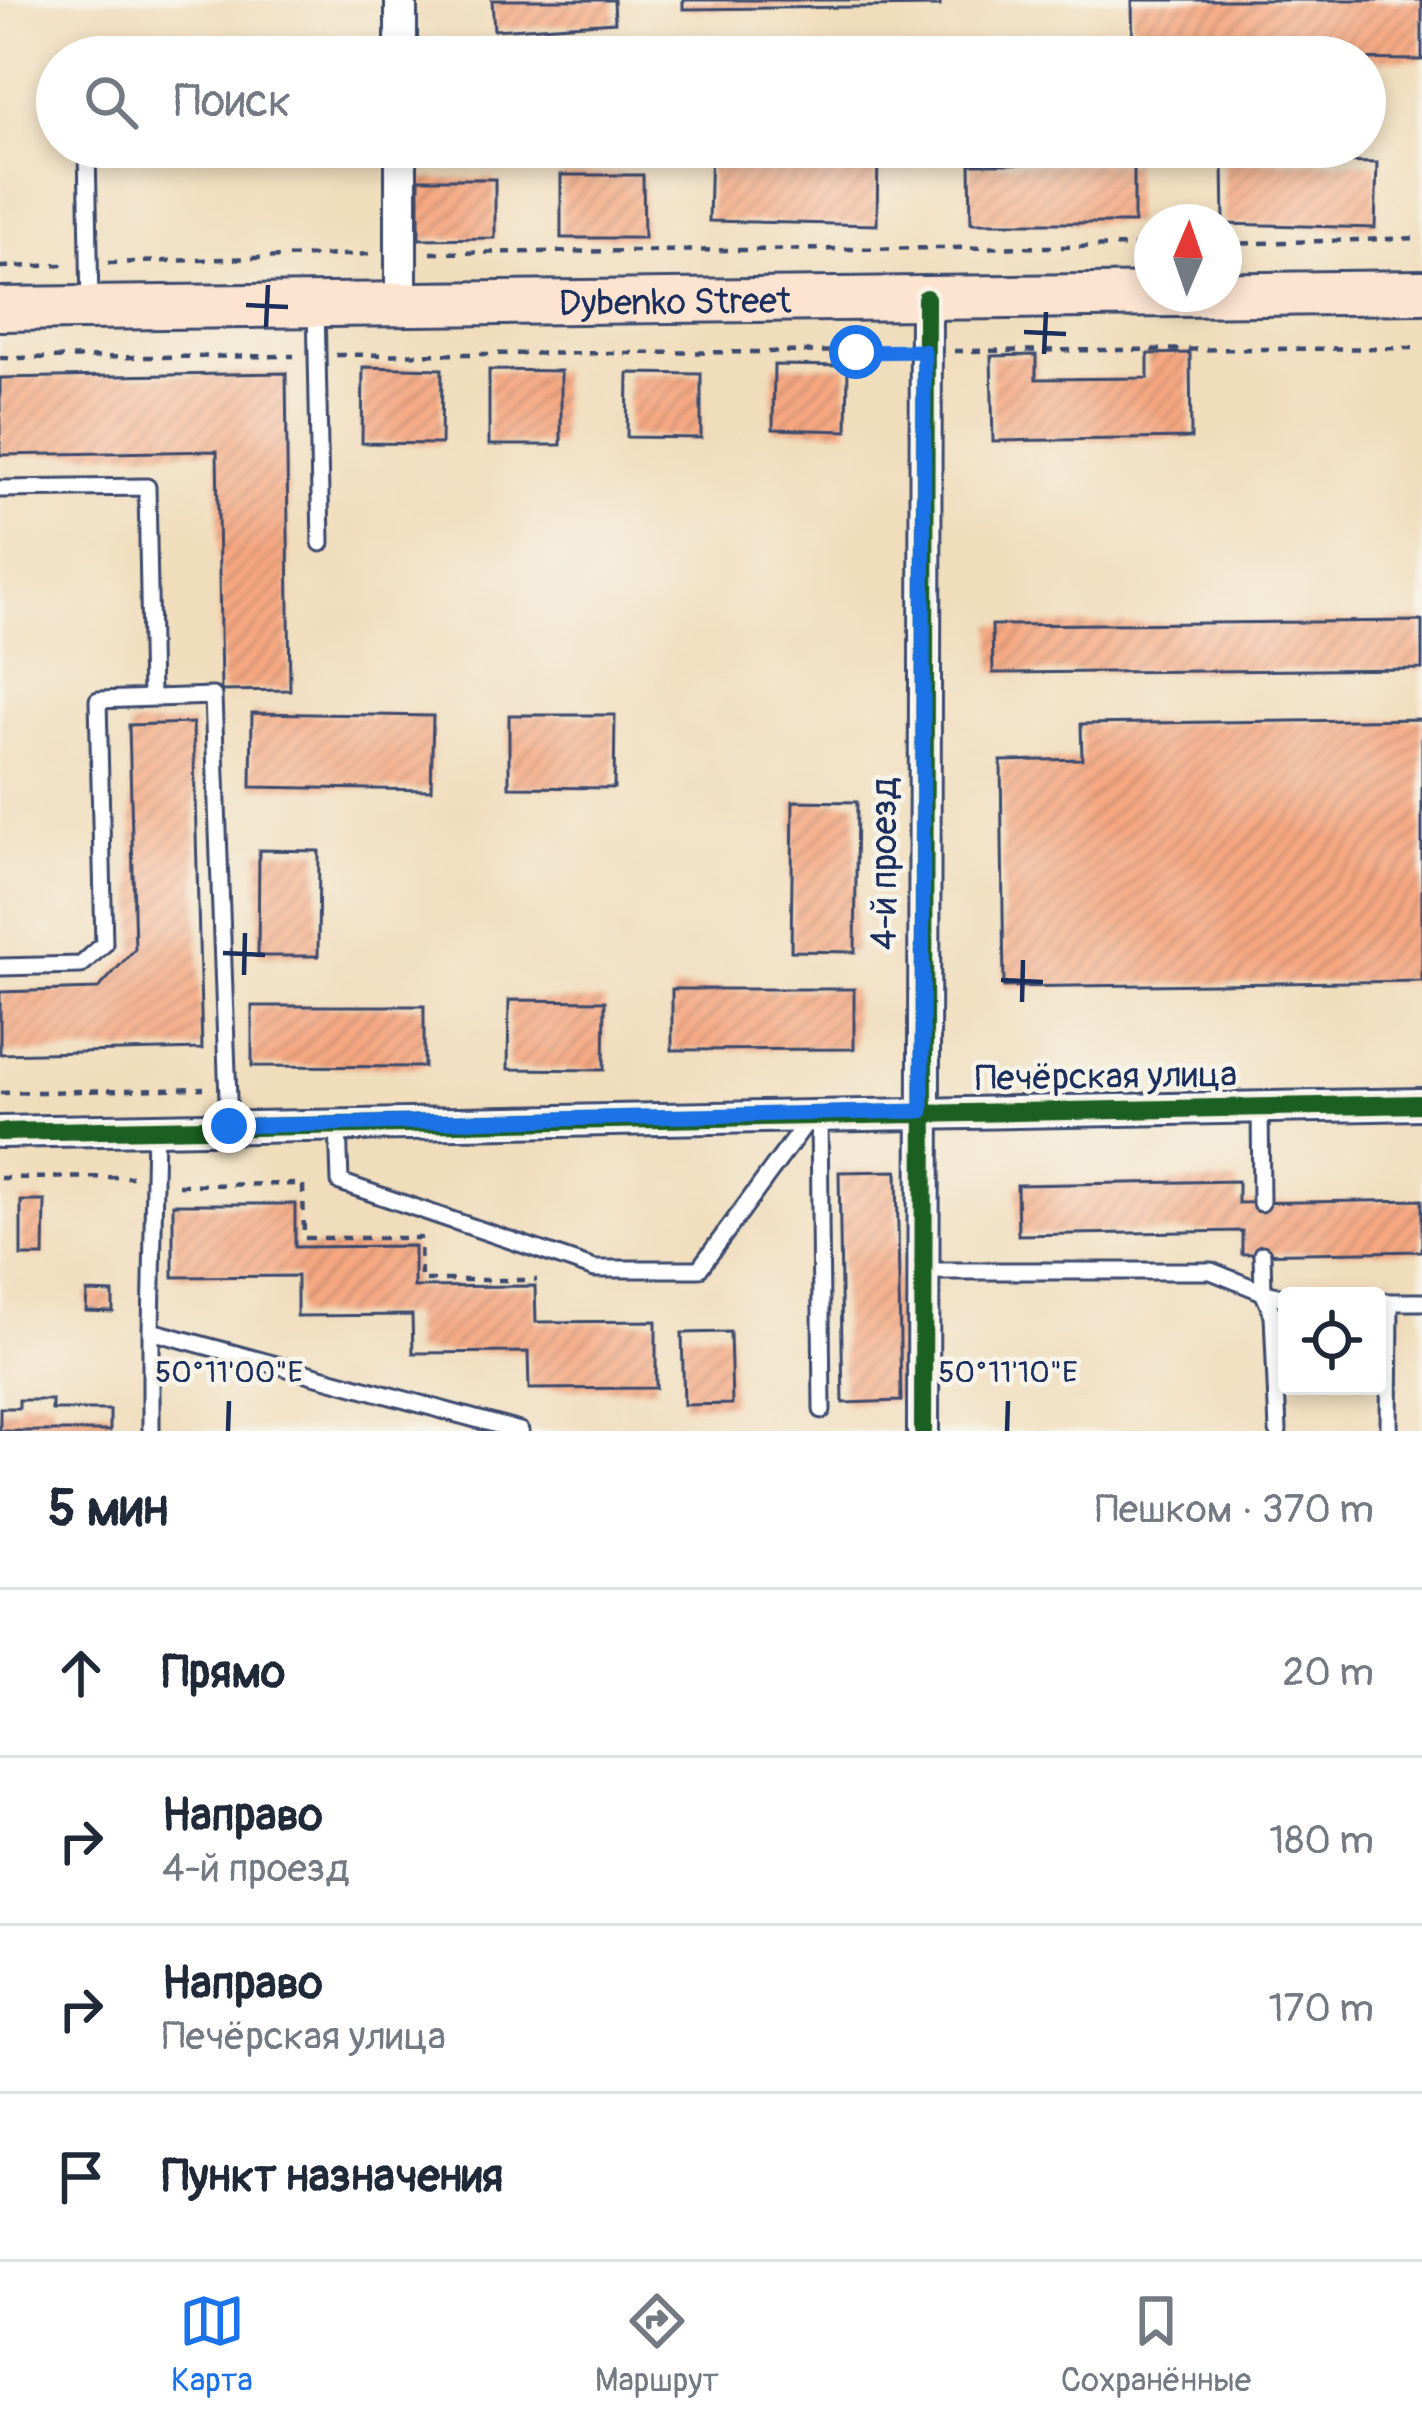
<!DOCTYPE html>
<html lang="ru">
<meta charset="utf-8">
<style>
body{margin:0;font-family:Pangolin,sans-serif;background:#f6f6f7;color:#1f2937}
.controls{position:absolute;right:36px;bottom:36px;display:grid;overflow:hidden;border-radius:12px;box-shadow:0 6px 18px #0003}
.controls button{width:108px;height:108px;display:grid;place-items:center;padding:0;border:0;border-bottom:3px solid #e0e1e3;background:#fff;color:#1f2937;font:60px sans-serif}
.compass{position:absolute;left:1134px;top:204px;width:108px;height:108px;border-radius:50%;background:#fff;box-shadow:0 6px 18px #0003;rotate:2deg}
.stop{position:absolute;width:36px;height:36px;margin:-27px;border:9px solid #1a73e8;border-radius:50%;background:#fff}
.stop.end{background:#1a73e8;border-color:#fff;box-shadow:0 3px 12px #0008}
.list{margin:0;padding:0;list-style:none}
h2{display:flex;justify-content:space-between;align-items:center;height:156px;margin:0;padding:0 48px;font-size:51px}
h2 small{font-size:39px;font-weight:400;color:#747a83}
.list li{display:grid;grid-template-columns:78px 1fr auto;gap:36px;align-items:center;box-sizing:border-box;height:168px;padding:0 48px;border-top:3px solid #e0e1e3}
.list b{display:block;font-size:45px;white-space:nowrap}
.list p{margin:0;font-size:39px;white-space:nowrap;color:#747a83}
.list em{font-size:39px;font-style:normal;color:#747a83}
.icon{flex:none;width:66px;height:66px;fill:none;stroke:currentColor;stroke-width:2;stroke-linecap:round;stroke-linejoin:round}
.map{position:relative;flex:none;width:1422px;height:1431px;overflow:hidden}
.search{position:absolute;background:#fff;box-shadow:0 6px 18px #0003;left:36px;right:36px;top:36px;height:132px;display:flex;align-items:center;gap:30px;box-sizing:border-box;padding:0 42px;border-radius:66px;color:#747a83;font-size:45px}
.sheet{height:828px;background:#fff}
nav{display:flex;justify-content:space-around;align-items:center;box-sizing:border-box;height:168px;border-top:3px solid #e0e1e3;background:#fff;font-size:33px;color:#747a83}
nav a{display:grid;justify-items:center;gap:6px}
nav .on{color:#1a73e8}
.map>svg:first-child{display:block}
.building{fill:url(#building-hatch)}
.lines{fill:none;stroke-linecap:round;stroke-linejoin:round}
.service-casing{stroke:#3b496c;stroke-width:21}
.minor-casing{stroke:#3b496c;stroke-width:36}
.secondary-casing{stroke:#3b496c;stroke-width:48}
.path{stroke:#3b496c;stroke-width:4.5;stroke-dasharray:9 9;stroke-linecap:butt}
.service{stroke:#fff;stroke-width:15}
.minor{stroke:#fff;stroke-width:30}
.secondary{stroke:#fde4d1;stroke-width:42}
.cycleway-casing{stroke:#f7f3e8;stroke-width:26}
.cycleway{stroke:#1b5e20;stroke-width:18}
.route{stroke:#1a73e8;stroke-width:15}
.ticks{fill:none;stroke:#1b2f5e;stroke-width:4.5}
.labels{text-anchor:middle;stroke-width:9;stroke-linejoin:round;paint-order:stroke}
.street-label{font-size:36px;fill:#1b2f5e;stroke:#f7f3e8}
.ticks-label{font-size:30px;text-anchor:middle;fill:#1b2f5e;stroke:#f7f3e8;stroke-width:9;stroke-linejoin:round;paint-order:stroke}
</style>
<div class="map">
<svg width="1422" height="1431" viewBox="0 0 1422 1431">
<defs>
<pattern id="building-hatch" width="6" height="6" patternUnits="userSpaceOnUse" patternTransform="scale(3)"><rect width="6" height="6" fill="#f6a881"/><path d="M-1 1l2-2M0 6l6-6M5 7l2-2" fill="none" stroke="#c6896d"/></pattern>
</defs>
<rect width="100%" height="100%" fill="#f7f3e8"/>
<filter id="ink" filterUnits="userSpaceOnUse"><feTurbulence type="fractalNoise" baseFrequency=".00833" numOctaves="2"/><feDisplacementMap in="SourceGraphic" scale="24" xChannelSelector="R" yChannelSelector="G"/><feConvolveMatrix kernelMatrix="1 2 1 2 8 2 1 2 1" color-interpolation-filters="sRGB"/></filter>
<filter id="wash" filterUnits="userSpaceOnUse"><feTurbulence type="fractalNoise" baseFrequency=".004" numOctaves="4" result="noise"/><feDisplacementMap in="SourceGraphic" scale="48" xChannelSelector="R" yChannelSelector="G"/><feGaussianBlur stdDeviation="2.7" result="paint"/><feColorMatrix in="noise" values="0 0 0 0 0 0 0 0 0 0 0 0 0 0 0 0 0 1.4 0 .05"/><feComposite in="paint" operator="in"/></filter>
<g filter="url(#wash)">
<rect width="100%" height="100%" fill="#f0ddbc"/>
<g id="blocks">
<path class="building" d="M492 0H614L615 22 494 30Z
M683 0H940V6L683 9Z
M1132 0H1422V60L1133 57Z
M88 147H181V151L88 153Z
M711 147 878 148 877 225 709 221Z
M1223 160 1377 163 1375 228 1224 224Z
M1134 163V223H971L970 164Z
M561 175H643L644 238H561Z
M419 179H495V238L419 239Z
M1190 353 1191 438 993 441 991 356 1036 355V379L1148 378V354Z
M774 365 848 366 847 431 773 429Z
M363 367 442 369 441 444 362 443Z
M489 370 561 371V445H489Z
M286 373 290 690 221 691 217 451 0 455V378Z
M628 373 701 374V438L627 437Z
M1422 621V669L993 673 992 625Z
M252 713 433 716 431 790 251 787Z
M509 715H615L614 788 509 787Z
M1422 719V981L1004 987 1001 761 1082 759 1081 724Z
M193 723 202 1049 0 1054V992L98 989 135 949 129 725Z
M793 801 857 802 855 952 791 951Z
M259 850 319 851 318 956H258Z
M672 989H854V1049L672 1050Z
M509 1000 605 1001 604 1070 508 1069Z
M252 1006H424V1067L252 1066Z
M897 1171 901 1401 843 1403 839 1172Z
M1238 1181V1203L1422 1200V1251L1242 1254V1231L1018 1235 1017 1185Z
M21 1201H45L44 1256H21Z
M173 1204H295V1247L414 1246V1287L535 1286 536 1322 656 1321V1388L529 1389 528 1352 413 1353 412 1315 297 1316V1276L173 1277Z
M87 1292 113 1293V1312L86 1311Z
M730 1332 732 1404 684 1405 682 1333Z
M19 1400H52V1410H110V1431H0V1408H19Z"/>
</g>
</g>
<g filter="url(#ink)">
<use href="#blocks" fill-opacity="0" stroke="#3b496c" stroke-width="3"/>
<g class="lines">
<defs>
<path id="service" d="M87 147 90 306
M316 306 321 543
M0 489 147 487 151 698
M0 967 81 965 104 944 98 700 213 696 229 1126
M1260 1106 1261 1203
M819 1113 822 1410
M338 1123 340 1182 595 1269H699L811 1116
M155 1129 151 1331 520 1431
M1262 1254 1263 1292 1287 1299
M922 1271H1211L1263 1292 1273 1315 1278 1431
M1377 1302H1422
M151 1331V1431
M1389 1431 1390 1302"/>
<path id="minor" d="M401 0V57
M401 147V304
M0 1132 1422 1104
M923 1431 926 298"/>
<g id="secondary">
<path id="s1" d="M0 309 1422 292"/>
</g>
</defs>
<use href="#service" class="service-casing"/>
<use href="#minor" class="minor-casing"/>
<use href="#secondary" class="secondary-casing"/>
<path class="path" d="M1224 244 1422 238
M431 253 1152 246
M108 263 372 254
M0 267 66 265
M954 351 1422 348
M336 355 900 351
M0 358 294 356
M0 1093 204 1088
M0 1178 132 1177
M178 1185 303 1184 304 1238H420L421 1280H537"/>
<use href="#service" class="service"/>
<use href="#minor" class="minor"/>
<use href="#secondary" class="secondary"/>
<defs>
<path id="cycleway" d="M0 1132 1422 1104
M923 1431 926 298"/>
</defs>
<use href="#cycleway" class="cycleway-casing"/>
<use href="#cycleway" class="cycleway"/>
</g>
</g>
<g class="lines" filter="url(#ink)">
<path class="route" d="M229 1126 922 1111 924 351 856 352"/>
</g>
<path class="ticks" d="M246 305 288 307M266 327 268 285M1024 332 1066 334M1044 354 1046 312M223 953 265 955M244 975 245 933M1001 980 1043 982M1022 1002 1023 960M228 1431 229 1401M1007 1431 1008 1401"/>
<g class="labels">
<g class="street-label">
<text dy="13" stroke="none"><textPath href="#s1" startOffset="675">Dybenko Street</textPath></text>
<text transform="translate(883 864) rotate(-90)" y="13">4-й проезд</text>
<text transform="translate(1106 1075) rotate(-1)" y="13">Печёрская улица</text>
</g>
</g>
<g class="ticks-label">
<text x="229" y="1382">50°11'00"E</text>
<text x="1008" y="1382">50°11'10"E</text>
</g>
</svg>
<div class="controls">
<button><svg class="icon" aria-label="locate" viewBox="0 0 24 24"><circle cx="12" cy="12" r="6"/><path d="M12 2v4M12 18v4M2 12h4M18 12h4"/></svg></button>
</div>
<svg class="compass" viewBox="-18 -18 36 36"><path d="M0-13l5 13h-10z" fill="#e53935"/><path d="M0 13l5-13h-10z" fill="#747a83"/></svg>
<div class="stop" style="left:856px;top:352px"></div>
<div class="stop end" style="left:229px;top:1126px"></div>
<div class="search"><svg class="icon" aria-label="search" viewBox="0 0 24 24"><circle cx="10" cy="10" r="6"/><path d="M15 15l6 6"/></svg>Поиск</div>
</div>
<section class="sheet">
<h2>5 мин<small>Пешком · 370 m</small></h2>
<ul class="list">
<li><svg class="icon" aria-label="ahead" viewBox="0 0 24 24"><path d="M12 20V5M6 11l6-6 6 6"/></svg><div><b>Прямо</b></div><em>20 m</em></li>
<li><svg class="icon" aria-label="right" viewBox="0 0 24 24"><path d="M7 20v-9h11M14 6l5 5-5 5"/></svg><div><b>Направо</b><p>4-й проезд</p></div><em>180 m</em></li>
<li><svg class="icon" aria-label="right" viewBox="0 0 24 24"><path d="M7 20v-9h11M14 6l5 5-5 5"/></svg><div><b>Направо</b><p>Печёрская улица</p></div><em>170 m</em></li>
<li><svg class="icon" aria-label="arrive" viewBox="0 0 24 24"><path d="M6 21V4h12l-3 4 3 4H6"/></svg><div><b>Пункт назначения</b></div></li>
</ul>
</section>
<nav>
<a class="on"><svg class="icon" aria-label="map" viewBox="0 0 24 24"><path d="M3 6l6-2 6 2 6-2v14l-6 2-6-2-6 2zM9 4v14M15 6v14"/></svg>Карта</a>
<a><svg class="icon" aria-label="directions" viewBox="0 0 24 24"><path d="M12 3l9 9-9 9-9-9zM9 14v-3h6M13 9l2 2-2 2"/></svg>Маршрут</a>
<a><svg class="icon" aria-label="saved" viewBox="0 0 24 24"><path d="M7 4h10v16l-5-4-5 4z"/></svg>Сохранённые</a>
</nav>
